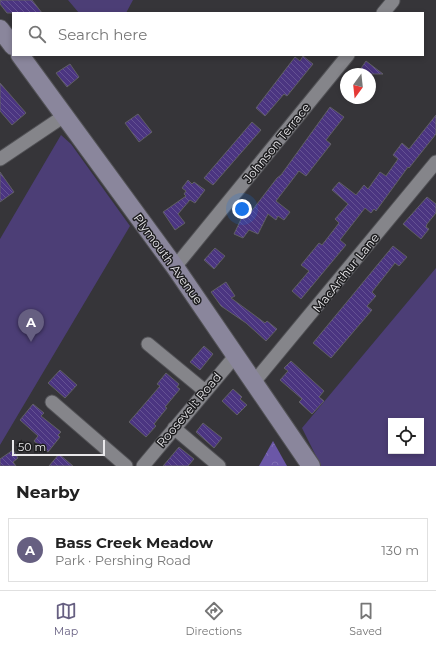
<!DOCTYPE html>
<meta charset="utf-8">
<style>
body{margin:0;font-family:Montserrat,sans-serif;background:#f2f2f2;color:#222}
.controls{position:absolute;right:12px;bottom:12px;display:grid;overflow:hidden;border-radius:0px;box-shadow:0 2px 6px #0003}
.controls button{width:36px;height:36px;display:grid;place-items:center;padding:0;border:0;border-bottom:1px solid #e0e0e0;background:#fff;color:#222;font:20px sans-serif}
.compass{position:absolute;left:340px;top:68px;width:36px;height:36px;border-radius:50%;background:#fff;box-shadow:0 2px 6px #0003;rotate:195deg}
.scale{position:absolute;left:12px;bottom:10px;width:93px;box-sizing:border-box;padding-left:4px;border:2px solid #e9e8eb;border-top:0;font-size:11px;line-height:14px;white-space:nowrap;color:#e9e8eb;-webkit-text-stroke:3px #1d1d1f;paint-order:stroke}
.you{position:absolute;left:242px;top:209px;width:14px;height:14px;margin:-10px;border:3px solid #fff;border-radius:50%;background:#1a73e8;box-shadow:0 0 0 6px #1a73e833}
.badge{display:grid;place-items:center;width:26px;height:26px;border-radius:50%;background:#665f81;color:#fff;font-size:13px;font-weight:700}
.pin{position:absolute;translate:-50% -33px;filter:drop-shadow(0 1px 2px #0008)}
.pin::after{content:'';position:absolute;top:21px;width:14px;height:12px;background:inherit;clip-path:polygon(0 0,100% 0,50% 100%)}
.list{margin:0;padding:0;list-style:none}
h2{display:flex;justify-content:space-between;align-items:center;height:52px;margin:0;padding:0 16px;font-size:17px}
h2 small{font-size:13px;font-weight:400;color:#767676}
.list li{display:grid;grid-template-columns:26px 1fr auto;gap:12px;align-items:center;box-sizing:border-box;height:64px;margin:0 8px 8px;padding:0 8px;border:1px solid #e0e0e0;border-radius:0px}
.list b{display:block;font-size:15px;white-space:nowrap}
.list p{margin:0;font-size:13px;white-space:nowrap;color:#767676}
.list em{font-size:13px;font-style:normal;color:#767676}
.icon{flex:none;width:22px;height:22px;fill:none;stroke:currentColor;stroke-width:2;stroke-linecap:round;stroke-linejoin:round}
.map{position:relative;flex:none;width:436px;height:466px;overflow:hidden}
.search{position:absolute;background:#fff;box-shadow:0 2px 6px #0003;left:12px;right:12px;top:12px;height:44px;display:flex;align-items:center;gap:10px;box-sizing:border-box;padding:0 14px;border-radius:0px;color:#767676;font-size:15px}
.sheet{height:124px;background:#fff}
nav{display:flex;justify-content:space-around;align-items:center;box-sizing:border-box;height:56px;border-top:1px solid #e0e0e0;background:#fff;font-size:11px;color:#767676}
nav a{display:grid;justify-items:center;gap:2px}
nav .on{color:#665f81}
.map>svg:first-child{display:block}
.forest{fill:url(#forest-crowns)}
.park{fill:#4c3e76;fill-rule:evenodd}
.building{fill:url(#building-back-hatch);stroke:#605f64}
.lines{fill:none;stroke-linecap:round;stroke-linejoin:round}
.street-casing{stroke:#525256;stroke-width:15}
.secondary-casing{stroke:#525256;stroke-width:20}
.street{stroke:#85858a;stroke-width:13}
.secondary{stroke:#8a869c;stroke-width:18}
.labels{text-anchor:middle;stroke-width:3;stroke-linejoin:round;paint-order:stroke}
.street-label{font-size:12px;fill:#e9e8eb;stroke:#1d1d1f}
</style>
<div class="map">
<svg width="436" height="466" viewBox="0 0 436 466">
<defs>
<pattern id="forest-crowns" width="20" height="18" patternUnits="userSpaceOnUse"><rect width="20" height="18" fill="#6b57a7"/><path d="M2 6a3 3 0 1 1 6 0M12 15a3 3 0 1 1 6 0" fill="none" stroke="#806fb3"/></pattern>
<pattern id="building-back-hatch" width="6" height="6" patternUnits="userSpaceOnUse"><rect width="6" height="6" fill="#4b3581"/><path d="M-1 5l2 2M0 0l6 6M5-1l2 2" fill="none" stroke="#655293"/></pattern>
</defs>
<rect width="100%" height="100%" fill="#363539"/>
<path class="forest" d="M273 441 287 466H259Z"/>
<path class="park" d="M68 0H133L126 13H79Z
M61 135 71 144 130 226 0 445V239Z
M436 268V466H321L302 428ZM391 421H421V451H391Z"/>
<path class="building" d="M0 0H32L42 13H7L0 4Z
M303 56 313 64 287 96 284 94 265 116 256 108 295 57 300 61Z
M366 61 383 74H357Z
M70 64 79 77 67 87 56 73Z
M0 83 26 113 12 125 0 111Z
M330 107 344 117 326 140 331 144 306 176 299 171 276 201 290 212 284 220 278 216 276 220 268 214 258 234 249 230 243 238 234 234 243 215 247 217 277 178 281 175Z
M138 114 152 132 139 142 125 123Z
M436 115V134L409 168 408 167 376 211 374 209 371 213 365 208 340 240 346 245 301 299 292 291 309 271 301 265 319 243 322 245 339 223 335 219 348 204 332 190 339 182 356 195 364 185 368 189 380 172 386 176 398 159 393 155 402 143 409 149Z
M252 122 261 130 213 185 204 178Z
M0 172 14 192 0 202Z
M188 180 192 184 194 182 205 190 195 203 190 200 178 214 185 223 175 230 163 212 186 196 184 194 186 191 182 188Z
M427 197 436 204V213L427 224 426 227 429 229 421 239 403 224Z
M393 246 407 257 399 266 395 263 372 292 376 296 367 306 372 310 331 358 313 343Z
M215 248 225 256 214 269 204 260Z
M226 282 235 296 231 298 265 323 267 321 277 329 266 341 246 323 221 306 211 292Z
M204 346 213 354 200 370 190 362Z
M291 361 324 391 319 397 324 401 312 414 299 402 302 399 280 380 288 371 284 368Z
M60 370 77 385 65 398 48 383Z
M166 373 179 384 177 387 180 389 165 407 167 408 154 424 156 426 146 437 129 422 160 386 157 384Z
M233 389 242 397 240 399 247 405 237 415 222 401Z
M33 404 44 413 41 416 61 432 58 435 60 437 48 452 34 441 38 436 20 420Z
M203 423 222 438 214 448 196 432Z
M179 447 194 459 188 466H163Z
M13 450 18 458 13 462 16 466H0V459Z
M59 454 73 466H49Z"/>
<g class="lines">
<defs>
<path id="street" d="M383 13 393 1
M0 159 64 116
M175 267 348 55
M148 344 205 391
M254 382 436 162
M52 402 126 466
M174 428 219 466
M143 466 236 355"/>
<path id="secondary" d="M0 29 13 46
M20 55 175 267 311 466"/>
</defs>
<use href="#street" class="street-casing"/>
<use href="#secondary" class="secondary-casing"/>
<use href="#street" class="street"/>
<use href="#secondary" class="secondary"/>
</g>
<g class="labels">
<g class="street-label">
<text transform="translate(277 143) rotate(-51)" y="4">Johnson Terrace</text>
<text transform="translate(168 259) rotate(54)" y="4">Plymouth Avenue</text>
<text transform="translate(346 273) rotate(-51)" y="4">MacArthur Lane</text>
<text transform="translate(189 410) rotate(-50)" y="4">Roosevelt Road</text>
</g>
</g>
</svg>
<div class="controls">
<button><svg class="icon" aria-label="locate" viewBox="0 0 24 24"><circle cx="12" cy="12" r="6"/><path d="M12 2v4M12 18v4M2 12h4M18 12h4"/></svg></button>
</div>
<svg class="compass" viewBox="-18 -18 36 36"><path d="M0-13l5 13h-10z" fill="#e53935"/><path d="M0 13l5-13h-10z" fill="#767676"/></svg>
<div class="scale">50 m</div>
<div class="you"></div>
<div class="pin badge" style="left:31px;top:342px">A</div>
<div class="search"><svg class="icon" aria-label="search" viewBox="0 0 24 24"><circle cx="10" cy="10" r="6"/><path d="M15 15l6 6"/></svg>Search here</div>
</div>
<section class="sheet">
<h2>Nearby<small></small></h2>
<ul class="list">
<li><span class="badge">A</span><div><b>Bass Creek Meadow</b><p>Park · Pershing Road</p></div><em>130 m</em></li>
</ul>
</section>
<nav>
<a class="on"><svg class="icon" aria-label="map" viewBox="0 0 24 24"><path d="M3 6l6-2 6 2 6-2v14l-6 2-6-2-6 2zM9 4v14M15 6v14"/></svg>Map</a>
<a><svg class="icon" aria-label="directions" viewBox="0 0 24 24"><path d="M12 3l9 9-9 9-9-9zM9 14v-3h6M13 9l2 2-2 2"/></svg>Directions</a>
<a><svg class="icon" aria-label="saved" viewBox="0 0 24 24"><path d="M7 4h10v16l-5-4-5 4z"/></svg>Saved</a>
</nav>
